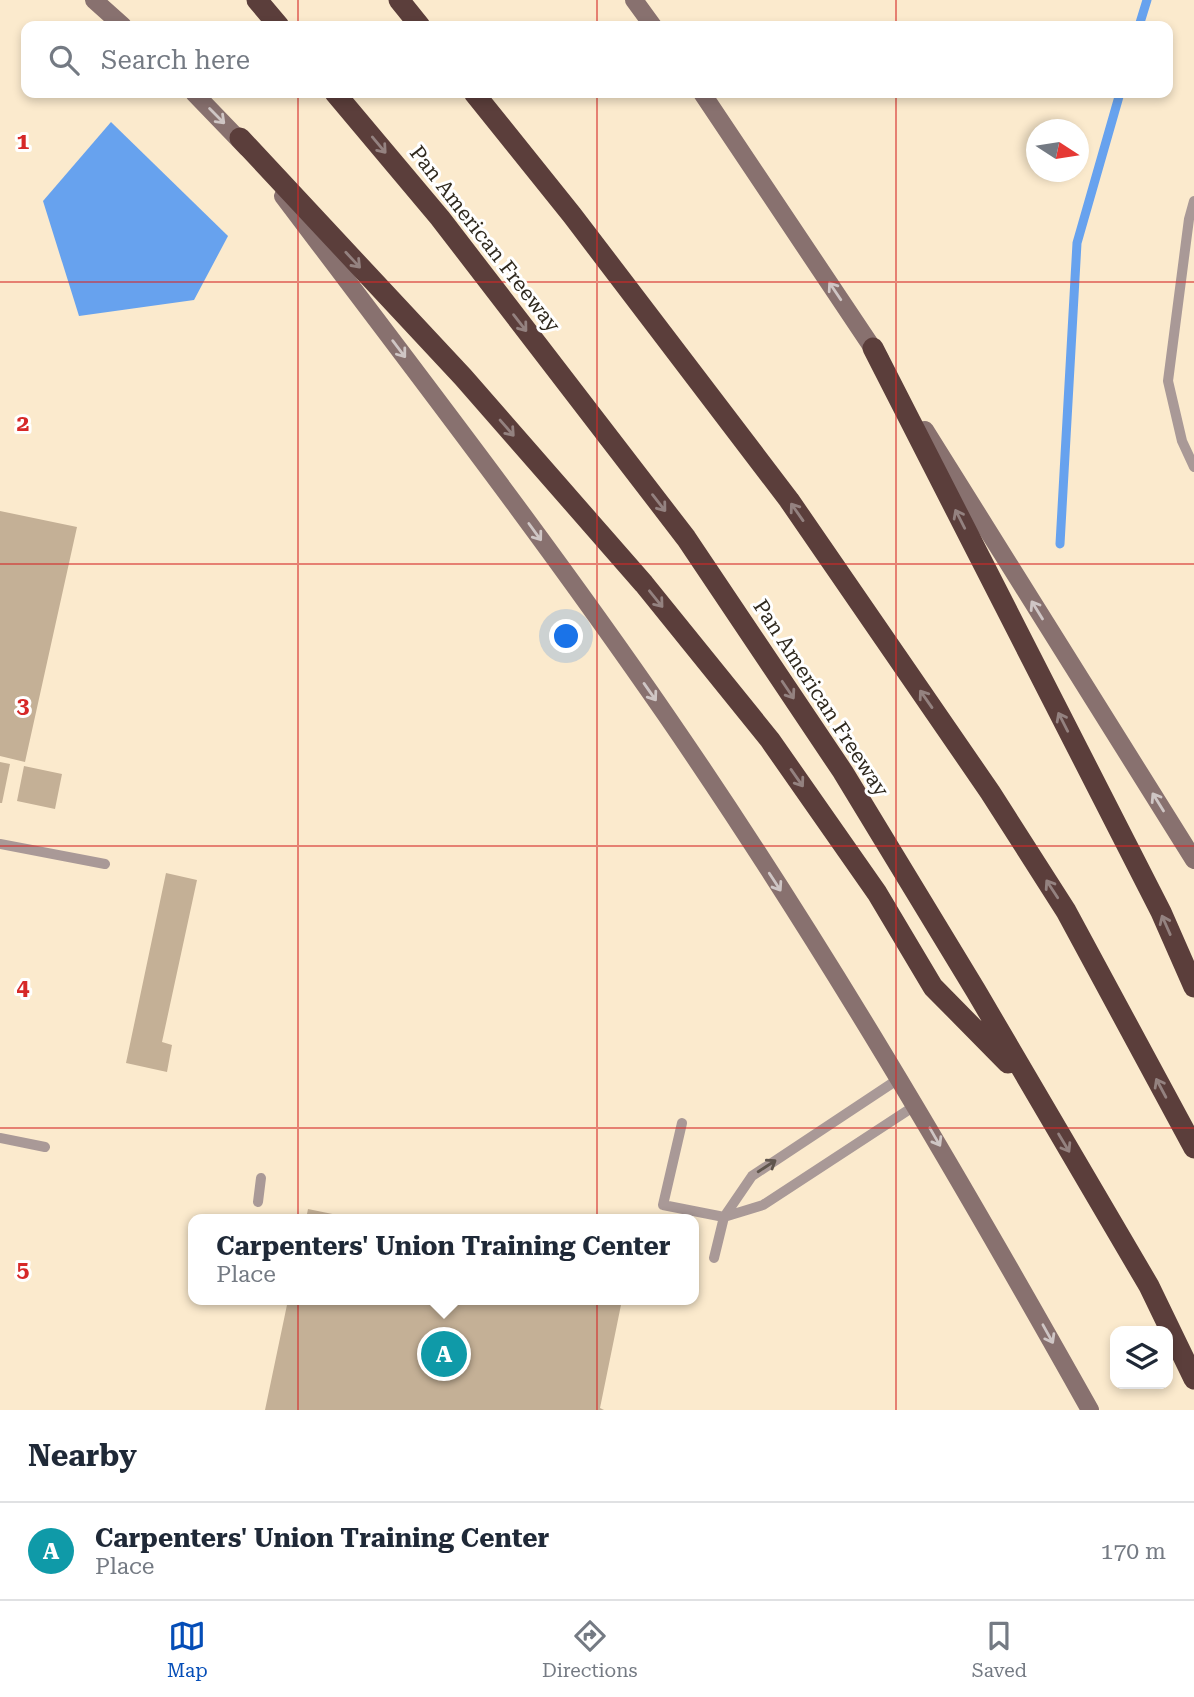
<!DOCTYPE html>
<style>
body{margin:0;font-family:"Roboto Serif",serif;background:#f2f2f3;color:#1f2937}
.controls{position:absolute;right:21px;bottom:21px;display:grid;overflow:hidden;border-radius:14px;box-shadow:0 4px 10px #0003}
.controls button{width:63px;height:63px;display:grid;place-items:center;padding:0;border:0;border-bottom:2px solid #e0e1e3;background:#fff;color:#1f2937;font:35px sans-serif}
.compass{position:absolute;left:1026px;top:119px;width:63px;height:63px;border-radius:50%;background:#fff;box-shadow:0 4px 10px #0003;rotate:102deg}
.you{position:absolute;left:567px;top:637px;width:24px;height:24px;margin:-18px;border:5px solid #fff;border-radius:50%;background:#1a73e8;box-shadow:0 0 0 10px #1a73e833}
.badge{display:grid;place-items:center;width:46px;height:46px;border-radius:50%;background:#044db7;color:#fff;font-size:23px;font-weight:700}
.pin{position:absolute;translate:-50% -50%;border:4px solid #fff;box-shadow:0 2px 7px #0006}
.popup{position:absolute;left:188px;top:1214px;width:511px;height:91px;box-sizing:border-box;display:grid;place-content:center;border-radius:14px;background:#fff;filter:drop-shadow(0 2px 5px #0005);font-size:23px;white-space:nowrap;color:#747a83}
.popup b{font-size:26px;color:#1f2937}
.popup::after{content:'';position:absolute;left:50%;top:100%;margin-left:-14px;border:14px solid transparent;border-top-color:#fff}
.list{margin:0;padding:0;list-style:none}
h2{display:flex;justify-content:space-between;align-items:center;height:91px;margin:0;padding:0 28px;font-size:30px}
h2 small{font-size:23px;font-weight:400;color:#747a83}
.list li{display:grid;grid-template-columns:46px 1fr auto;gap:21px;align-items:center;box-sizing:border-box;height:98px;padding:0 28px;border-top:2px solid #e0e1e3}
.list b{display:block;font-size:26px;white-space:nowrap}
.list p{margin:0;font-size:23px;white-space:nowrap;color:#747a83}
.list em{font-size:23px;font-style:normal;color:#747a83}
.icon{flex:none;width:38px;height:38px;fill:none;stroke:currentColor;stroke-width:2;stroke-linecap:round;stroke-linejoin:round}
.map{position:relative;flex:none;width:1194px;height:1410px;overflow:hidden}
.search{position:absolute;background:#fff;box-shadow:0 4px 10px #0003;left:21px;right:21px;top:21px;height:77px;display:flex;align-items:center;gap:18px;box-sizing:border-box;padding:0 24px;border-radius:14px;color:#747a83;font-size:26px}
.sheet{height:189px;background:#fff}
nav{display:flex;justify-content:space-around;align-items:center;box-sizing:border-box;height:98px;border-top:2px solid #e0e1e3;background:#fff;font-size:19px;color:#747a83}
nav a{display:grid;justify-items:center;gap:4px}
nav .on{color:#044db7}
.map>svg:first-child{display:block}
.water{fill:#67a2ee}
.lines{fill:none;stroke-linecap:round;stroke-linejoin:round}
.stream{stroke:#67a2ee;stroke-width:9}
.building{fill:#c4b096}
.lane{stroke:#a99997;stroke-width:10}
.secondary{stroke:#88716f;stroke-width:18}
.highway{stroke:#5b3e3b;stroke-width:21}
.oneway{stroke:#cfc6c5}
.oneway2{stroke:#948280}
.oneway3{stroke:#60564e}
.grid{fill:none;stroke:#d62828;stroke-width:2;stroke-opacity:0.55}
.labels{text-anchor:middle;stroke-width:6;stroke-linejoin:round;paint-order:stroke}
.street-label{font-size:21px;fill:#2f291e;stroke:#fff}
.grid-label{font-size:23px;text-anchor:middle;font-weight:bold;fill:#d62828;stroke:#fff;stroke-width:6;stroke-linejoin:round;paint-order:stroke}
</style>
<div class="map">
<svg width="1194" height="1410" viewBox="0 0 1194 1410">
<rect width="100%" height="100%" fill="#fbeacd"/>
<path class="water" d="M111 122 228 236 194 300 79 316 43 201Z"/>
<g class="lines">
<path class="stream" d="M1139 26 1147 0
M1060 544 1077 243 1120 93"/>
</g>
<path class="building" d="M0 511 77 527 25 762 0 756Z
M0 762 10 764 2 803H0Z
M24 766 62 774 55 809 17 801Z
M166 873 197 880 162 1042 172 1045 167 1072 126 1063Z
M308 1209 352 1218V1219H306Z
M288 1300H622L600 1408 604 1410H265Z"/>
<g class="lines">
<path class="lane" d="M1194 201 1189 219 1168 381 1182 441 1194 467
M0 844 105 864
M682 1123 663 1205 724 1217 714 1258
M0 1138 45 1147
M258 1202 261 1178
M724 1217 752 1176 900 1078
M724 1217 763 1205 916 1105"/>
<path class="secondary" d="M94 0 123 26
M634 0 653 26
M194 93 247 148
M702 93 880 359
M283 196C412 367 544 538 666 715 820 939 957 1173 1090 1410
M925 430 1194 860"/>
<path class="highway" d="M257 0 279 26
M399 0 420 26
M335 93 440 218 686 538 843 772 976 991 1149 1286 1194 1379
M474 93 572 215 789 500 990 792 1066 911 1194 1148
M240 138 463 377 644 584 770 740 877 893 933 987 1008 1063
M873 348 1161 912 1194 987"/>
</g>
<defs><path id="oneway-shaft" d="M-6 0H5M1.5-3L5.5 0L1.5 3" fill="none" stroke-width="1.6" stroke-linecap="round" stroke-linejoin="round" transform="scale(1.75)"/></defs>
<g class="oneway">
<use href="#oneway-shaft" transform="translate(217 116) rotate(45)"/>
<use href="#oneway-shaft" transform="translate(835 291) rotate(-124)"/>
<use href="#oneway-shaft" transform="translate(399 349) rotate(53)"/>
<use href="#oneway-shaft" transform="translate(535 532) rotate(54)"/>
<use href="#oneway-shaft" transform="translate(1037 610) rotate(-122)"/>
<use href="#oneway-shaft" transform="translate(650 692) rotate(55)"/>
<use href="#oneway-shaft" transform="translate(1158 802) rotate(-122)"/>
<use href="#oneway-shaft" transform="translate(775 882) rotate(57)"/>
<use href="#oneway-shaft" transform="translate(935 1137) rotate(60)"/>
<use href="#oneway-shaft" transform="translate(1048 1334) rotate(61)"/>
</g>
<g class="oneway2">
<use href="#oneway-shaft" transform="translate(379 145) rotate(50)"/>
<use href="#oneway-shaft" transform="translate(353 260) rotate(47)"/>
<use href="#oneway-shaft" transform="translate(520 323) rotate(52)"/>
<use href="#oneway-shaft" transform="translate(507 428) rotate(49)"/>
<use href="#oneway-shaft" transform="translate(659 503) rotate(52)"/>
<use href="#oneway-shaft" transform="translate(797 512) rotate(-125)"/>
<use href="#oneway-shaft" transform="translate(960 519) rotate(-117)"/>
<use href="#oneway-shaft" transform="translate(656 599) rotate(51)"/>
<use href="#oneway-shaft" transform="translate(788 690) rotate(56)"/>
<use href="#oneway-shaft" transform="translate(926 699) rotate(-125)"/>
<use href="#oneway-shaft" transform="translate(1063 722) rotate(-117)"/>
<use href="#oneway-shaft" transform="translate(797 778) rotate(55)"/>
<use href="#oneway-shaft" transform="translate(1052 889) rotate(-123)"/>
<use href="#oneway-shaft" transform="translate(1166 925) rotate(-114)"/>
<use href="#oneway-shaft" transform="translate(1161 1088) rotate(-118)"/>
<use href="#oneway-shaft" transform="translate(1064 1143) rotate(59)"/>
</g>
<use class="oneway3" href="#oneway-shaft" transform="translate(767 1166) rotate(-33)"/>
<path class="grid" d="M298 0V26M597 0V26M896 0V26M298 93V1410M597 93V1410M896 93V1410M0 282H1194M0 564H1194M0 846H1194M0 1128H1194"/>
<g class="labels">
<g class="street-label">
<text transform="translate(485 239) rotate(52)" y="7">Pan American Freeway</text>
<text transform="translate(821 698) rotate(57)" y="7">Pan American Freeway</text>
</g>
</g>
<g class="grid-label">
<text x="23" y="149">1</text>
<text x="23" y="431">2</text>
<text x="23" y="713">3</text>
<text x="23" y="995">4</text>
<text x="23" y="1277">5</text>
</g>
</svg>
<div class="controls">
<button><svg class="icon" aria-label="layers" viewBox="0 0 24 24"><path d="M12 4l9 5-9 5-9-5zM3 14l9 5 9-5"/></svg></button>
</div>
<svg class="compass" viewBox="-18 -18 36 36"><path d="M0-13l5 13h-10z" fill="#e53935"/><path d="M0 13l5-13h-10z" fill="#747a83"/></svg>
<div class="you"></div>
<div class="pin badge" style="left:444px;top:1354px;background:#0f9aa8">A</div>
<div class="popup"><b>Carpenters' Union Training Center</b>Place</div>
<div class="search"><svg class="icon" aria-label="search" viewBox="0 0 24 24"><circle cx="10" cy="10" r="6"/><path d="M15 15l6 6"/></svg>Search here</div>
</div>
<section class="sheet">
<h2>Nearby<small></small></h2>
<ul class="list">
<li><span class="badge" style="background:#0f9aa8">A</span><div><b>Carpenters' Union Training Center</b><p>Place</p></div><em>170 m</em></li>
</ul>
</section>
<nav>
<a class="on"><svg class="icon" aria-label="map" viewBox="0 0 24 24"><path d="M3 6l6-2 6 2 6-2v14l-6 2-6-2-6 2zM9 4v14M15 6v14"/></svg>Map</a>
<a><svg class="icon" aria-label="directions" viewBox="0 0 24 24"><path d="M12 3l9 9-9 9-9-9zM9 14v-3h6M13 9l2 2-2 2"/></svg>Directions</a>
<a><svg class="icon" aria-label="saved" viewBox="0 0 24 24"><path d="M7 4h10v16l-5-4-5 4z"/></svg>Saved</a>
</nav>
